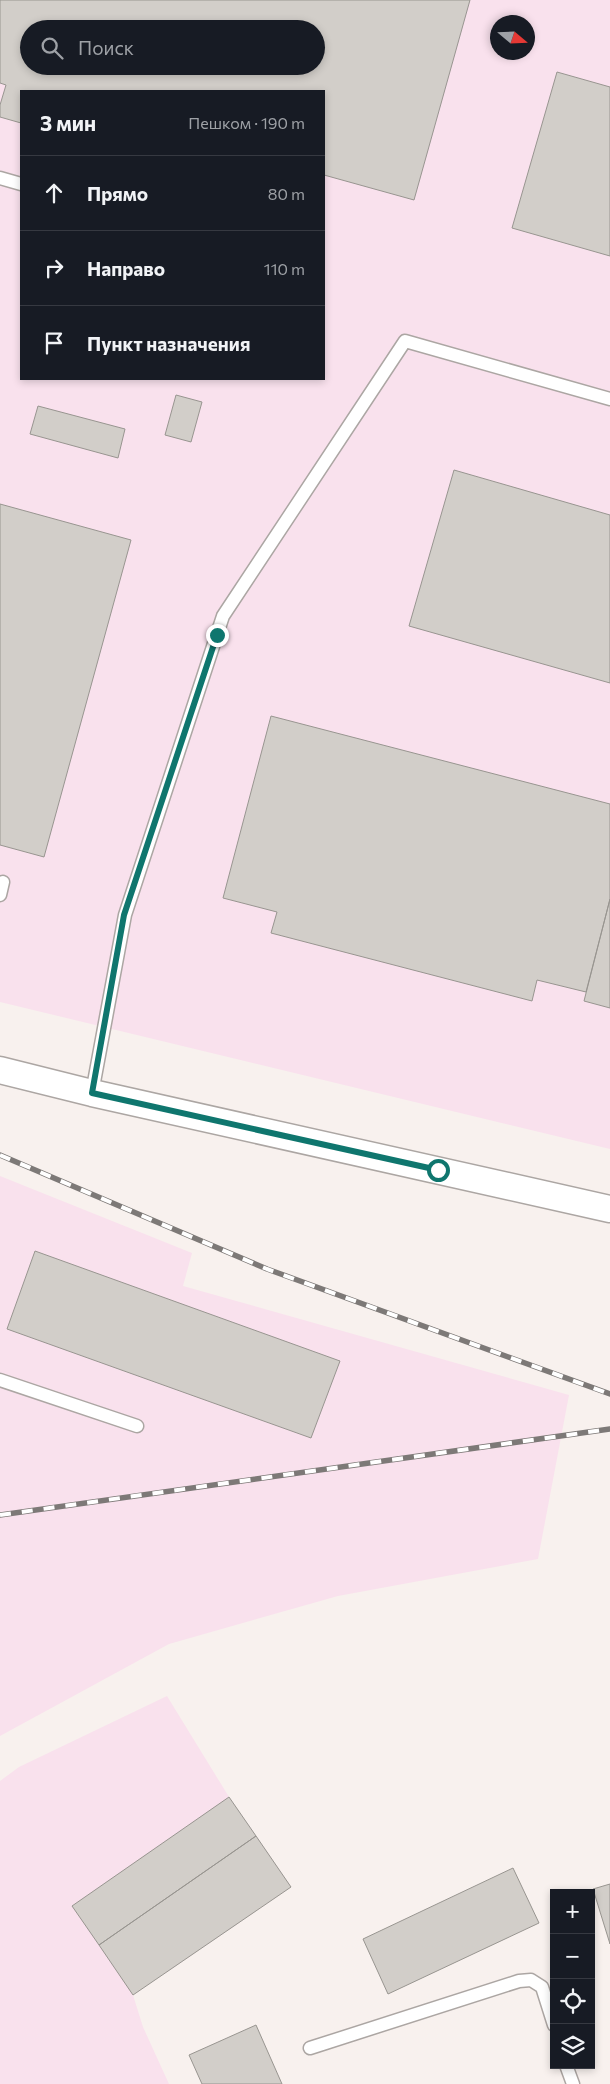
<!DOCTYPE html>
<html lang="ru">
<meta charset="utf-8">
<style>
body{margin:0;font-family:Commissioner,sans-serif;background:#20242c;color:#f1f3f6}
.controls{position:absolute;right:15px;bottom:15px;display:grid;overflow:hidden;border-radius:0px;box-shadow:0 2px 8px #0003}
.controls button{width:45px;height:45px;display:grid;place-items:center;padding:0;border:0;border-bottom:1px solid #363941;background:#171b24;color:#f1f3f6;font:25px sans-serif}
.compass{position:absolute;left:490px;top:15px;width:45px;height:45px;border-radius:50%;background:#171b24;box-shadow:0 2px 8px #0003;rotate:109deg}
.stop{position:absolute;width:15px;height:15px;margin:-11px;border:4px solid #0f766e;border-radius:50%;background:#fff}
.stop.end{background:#0f766e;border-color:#fff;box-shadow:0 1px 5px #0008}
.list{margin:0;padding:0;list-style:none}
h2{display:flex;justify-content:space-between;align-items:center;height:65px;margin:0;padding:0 20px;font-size:21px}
h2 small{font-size:16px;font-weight:400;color:#9ea1a6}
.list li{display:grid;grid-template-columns:32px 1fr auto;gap:15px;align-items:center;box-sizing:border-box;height:75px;padding:0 20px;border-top:1px solid #363941}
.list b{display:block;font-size:19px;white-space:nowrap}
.list em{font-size:16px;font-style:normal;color:#9ea1a6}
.icon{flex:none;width:28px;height:28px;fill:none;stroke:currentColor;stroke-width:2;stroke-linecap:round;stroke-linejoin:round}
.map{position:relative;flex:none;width:610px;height:2084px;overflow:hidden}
.search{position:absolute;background:#171b24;box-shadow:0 2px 8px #0003;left:20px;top:20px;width:305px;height:55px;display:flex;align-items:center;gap:12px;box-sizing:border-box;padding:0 18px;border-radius:28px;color:#9ea1a6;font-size:19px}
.panel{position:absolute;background:#171b24;box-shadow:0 2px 8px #0003;left:20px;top:90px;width:305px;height:290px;border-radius:0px}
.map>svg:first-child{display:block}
.industrial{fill:#f9e1ed;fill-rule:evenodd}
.building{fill:#d2cec9;stroke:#989590;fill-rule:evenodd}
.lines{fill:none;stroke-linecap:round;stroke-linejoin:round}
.service-casing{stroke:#aca6a3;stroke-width:15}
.minor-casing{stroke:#aca6a3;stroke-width:29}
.service{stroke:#fff;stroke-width:12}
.minor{stroke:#fff;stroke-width:26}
.rail-casing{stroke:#7d7977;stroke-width:5.5}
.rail{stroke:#fff;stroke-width:4;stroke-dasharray:11;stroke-linecap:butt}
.route{stroke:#0f766e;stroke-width:6}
</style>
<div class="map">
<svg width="610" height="2084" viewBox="0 0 610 2084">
<rect width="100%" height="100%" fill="#f8f1ee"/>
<path class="industrial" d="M0 0H610V1149L0 1002ZM498 22H528V52H498ZM29 29H316V66H29ZM21 91H324V379H21Z
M0 1176 192 1253 183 1286 569 1395 538 1559 338 1596 169 1644 0 1736Z
M167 1696 229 1797 291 1887 133 1995 143 2027 169 2084H0V1781L19 1767Z"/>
<path class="building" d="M0 0H470L414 200 324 175V91H21V123L0 117V105L6 85 0 83ZM29 29H316V66H29Z
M557 72 610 87V256L512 228Z
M176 395 202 402 191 442 165 435Z
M38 406 125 429 118 458 30 434Z
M454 470 610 515V683L409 626Z
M0 504 131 540 44 857 0 845Z
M271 716 610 804V899L586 992 537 980 532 1001 271 933 277 912 223 898Z
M610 899V1008L584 1001Z
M35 1251 340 1361 311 1438 7 1329Z
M229 1797 256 1836 99 1945 72 1906Z
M256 1836 291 1887 133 1995 99 1945Z
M513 1868 539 1923 388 1994 363 1939Z
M610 1884V1944L593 1889Z
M256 2025 282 2084H202L189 2055Z"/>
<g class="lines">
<defs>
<path id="service" d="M0 178 21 184
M0 895 3 882
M92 1093 125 915 223 616 405 341 610 399
M0 1380 137 1426
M310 2048 519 1981 531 1980 542 1987 554 2025
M566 2065 573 2084"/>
<path id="minor" d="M0 1070 92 1093 610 1209"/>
</defs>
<use href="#service" class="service-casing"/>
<use href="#minor" class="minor-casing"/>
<use href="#service" class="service"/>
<use href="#minor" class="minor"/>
<defs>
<path id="rail" d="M0 1155 267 1269 610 1394
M0 1515 610 1429"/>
</defs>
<use href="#rail" class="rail-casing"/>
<use href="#rail" class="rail"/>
</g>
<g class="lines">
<path class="route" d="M217 635 124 915 92 1093 438 1170"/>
</g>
</svg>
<div class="controls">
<button>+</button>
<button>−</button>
<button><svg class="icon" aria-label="locate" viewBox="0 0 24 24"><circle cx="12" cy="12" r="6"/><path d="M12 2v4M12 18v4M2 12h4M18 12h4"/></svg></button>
<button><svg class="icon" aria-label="layers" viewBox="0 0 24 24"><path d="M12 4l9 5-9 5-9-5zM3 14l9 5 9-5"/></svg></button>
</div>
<svg class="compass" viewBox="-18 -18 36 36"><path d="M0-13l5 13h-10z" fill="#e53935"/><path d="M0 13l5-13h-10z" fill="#9ea1a6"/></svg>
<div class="stop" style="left:438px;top:1170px"></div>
<div class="stop end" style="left:217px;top:635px"></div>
<div class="search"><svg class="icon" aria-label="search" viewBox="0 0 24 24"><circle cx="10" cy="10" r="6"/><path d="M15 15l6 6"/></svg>Поиск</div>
<section class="panel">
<h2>3 мин<small>Пешком · 190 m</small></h2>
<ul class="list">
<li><svg class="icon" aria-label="ahead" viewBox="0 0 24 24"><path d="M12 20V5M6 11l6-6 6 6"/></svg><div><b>Прямо</b></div><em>80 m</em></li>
<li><svg class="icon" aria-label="right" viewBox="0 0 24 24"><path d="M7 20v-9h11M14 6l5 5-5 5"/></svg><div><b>Направо</b></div><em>110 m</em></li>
<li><svg class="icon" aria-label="arrive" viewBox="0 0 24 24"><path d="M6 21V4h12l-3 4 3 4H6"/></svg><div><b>Пункт назначения</b></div></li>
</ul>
</section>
</div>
